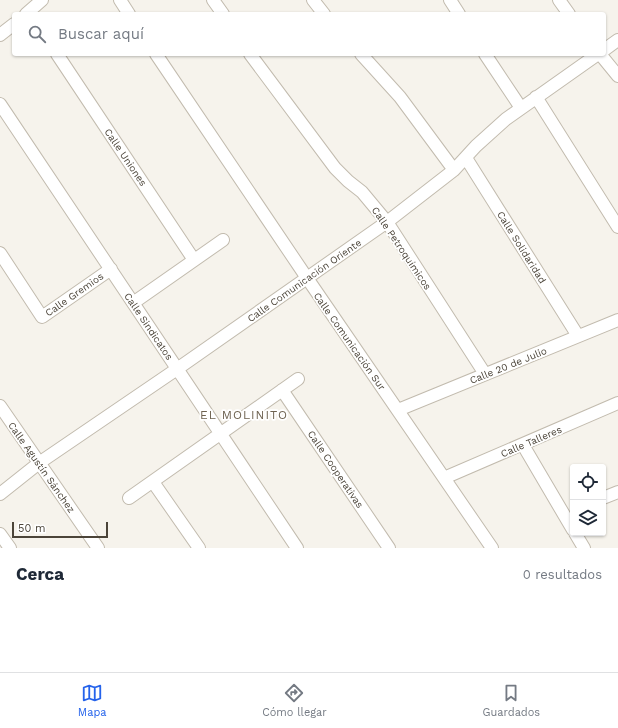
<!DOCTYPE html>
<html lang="es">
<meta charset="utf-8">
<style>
body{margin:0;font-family:"Work Sans",sans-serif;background:#f2f2f3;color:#1f2937}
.controls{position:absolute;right:12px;bottom:12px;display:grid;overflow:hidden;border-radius:4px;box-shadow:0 1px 3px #0004}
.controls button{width:36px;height:36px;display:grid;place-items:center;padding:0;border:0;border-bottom:1px solid #e0e1e3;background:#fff;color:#1f2937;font:20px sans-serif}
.scale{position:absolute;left:12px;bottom:10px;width:96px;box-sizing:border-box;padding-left:4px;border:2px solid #4b4439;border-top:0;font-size:11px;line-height:14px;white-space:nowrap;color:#4b4439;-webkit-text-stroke:3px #fff;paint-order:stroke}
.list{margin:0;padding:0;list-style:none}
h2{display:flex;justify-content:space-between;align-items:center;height:52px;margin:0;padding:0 16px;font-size:17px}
h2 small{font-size:13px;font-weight:400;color:#747a83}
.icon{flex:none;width:22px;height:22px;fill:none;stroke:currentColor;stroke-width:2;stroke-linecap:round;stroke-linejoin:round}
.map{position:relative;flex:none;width:618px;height:548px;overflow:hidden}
.search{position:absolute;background:#fff;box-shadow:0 1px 3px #0004;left:12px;right:12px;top:12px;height:44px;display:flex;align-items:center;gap:10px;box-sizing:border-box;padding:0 14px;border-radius:4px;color:#747a83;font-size:15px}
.sheet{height:124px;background:#fff}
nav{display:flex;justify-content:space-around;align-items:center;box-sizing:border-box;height:56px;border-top:1px solid #e0e1e3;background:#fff;font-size:11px;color:#747a83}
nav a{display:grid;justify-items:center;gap:2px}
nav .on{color:#2563eb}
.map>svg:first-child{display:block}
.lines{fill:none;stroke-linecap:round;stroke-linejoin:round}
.street-casing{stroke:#c2bbae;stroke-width:14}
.street{stroke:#fff;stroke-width:12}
.labels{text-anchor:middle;stroke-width:3.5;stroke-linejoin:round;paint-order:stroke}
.street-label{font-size:10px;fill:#4b4439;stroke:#fff}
.quarter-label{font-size:12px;letter-spacing:1px;fill:#6e6250;stroke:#fff}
</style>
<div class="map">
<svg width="618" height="548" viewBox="0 0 618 548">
<rect width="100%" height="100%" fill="#f6f3ec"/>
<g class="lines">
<defs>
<path id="street" d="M120 0 129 14
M213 0 223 14
M313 0 324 14
M450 0 459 14
M559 0 569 14
M26 14 42 0
M0 35 14 24
M604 50 618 40
M57 54 194 260
M156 54 307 278 492 548
M250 54 335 168 348 181 362 192 387 222 485 374
M361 54 400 97 454 170
M485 54 521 108
M600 54 618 76
M536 97 618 227
M0 104 297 548
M466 158 578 336
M0 253 42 317 111 269
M133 303 223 240
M282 390 389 548
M0 406 98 548
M398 410 618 320
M523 445 573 530
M444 478 618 403
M153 482 199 548
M0 494 39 463 177 369 387 222 454 170 476 146 506 119 598 54
M129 498 298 379
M603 498 618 492
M575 533 584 548
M0 534 10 548"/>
</defs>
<use href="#street" class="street-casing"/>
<use href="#street" class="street"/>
</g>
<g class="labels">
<g class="street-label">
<text transform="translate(126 157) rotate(56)" y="4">Calle Uniones</text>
<text transform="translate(522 247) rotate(58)" y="4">Calle Solidaridad</text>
<text transform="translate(402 248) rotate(56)" y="4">Calle Petroquímicos</text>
<text transform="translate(304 280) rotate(-35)" y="4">Calle Comunicación Oriente</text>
<text transform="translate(74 294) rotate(-35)" y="4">Calle Gremios</text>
<text transform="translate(149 326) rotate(56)" y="4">Calle Sindicatos</text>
<text transform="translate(350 341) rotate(55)" y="4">Calle Comunicación Sur</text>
<text transform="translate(508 365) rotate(-22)" y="4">Calle 20 de Julio</text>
<text transform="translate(531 441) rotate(-23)" y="4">Calle Talleres</text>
<text transform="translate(42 467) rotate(55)" y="4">Calle Agustín Sánchez</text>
<text transform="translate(336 469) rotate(56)" y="4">Calle Cooperativas</text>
</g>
<g class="quarter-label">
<text x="244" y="419">EL MOLINITO</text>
</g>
</g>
</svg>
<div class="controls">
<button><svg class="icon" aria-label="locate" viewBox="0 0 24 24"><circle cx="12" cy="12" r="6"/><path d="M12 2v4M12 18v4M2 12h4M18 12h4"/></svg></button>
<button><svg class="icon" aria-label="layers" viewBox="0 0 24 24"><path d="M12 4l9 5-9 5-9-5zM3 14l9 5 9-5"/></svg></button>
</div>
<div class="scale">50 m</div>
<div class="search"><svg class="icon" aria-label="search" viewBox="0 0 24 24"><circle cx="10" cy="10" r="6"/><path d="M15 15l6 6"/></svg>Buscar aquí</div>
</div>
<section class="sheet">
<h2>Cerca<small>0 resultados</small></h2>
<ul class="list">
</ul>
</section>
<nav>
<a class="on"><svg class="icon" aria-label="map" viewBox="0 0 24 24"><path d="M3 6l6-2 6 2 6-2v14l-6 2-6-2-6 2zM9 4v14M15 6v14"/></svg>Mapa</a>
<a><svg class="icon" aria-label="directions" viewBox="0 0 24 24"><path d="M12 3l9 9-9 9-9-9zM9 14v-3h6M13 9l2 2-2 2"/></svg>Cómo llegar</a>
<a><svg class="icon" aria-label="saved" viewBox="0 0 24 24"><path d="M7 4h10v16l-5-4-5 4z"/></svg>Guardados</a>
</nav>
